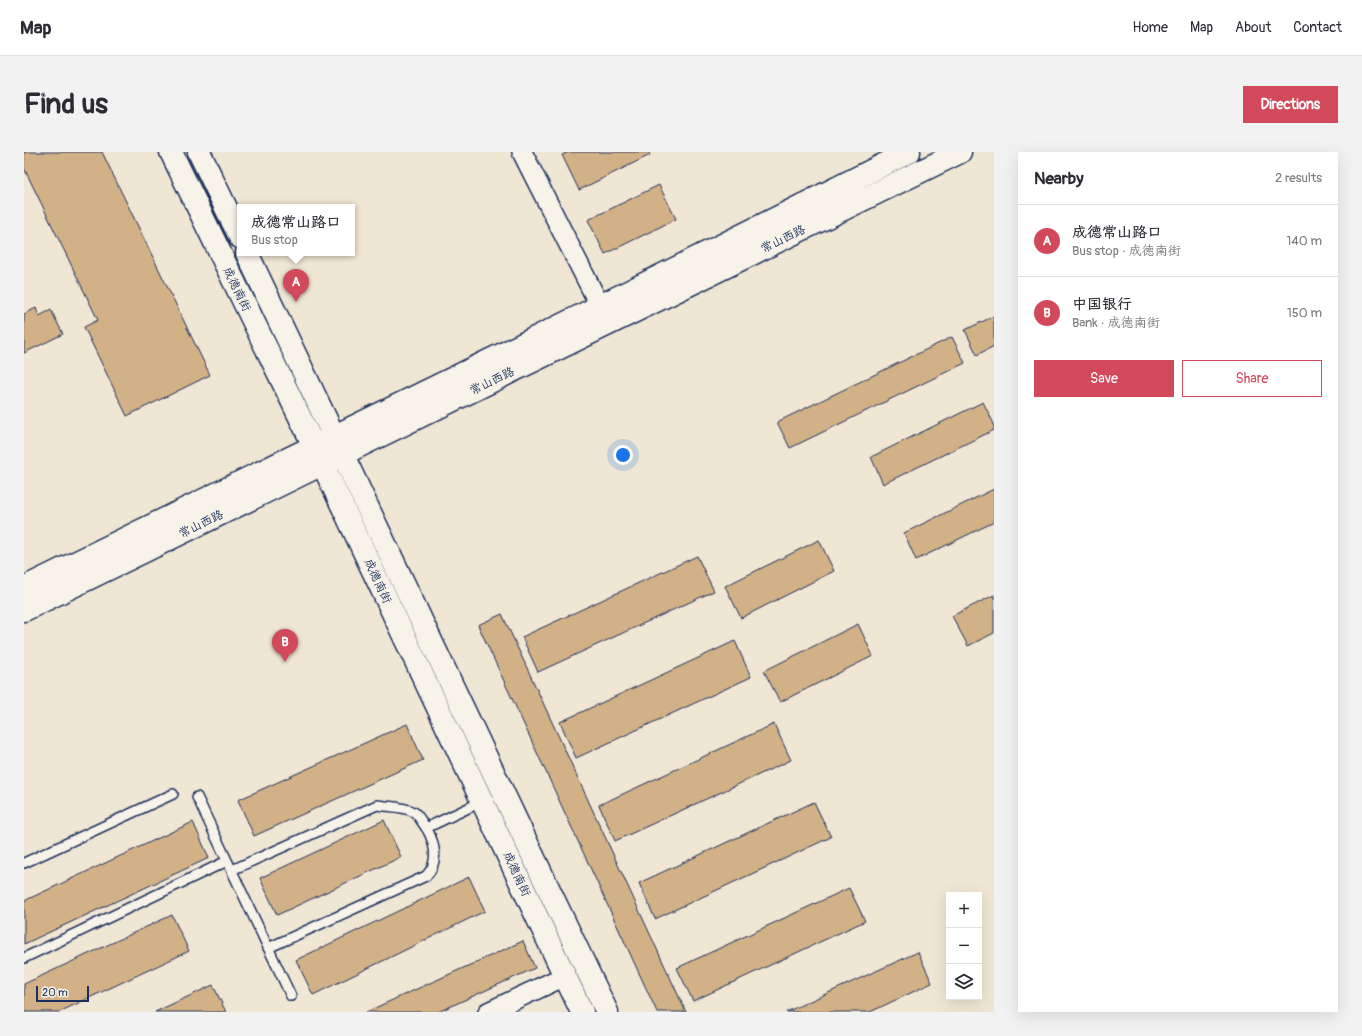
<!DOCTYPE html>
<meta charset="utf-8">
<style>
body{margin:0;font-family:Pangolin,"LXGW WenKai TC",sans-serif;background:#f2f2f3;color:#2b2b33}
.controls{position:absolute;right:12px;bottom:12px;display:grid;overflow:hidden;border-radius:0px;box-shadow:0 4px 16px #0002}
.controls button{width:36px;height:36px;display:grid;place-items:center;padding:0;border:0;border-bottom:1px solid #e1e1e2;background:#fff;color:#2b2b33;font:20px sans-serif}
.scale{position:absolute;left:12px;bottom:10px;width:53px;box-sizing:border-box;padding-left:4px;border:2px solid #1b2f5e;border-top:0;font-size:11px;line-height:14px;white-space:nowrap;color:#1b2f5e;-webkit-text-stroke:3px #f7f3e8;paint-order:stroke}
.you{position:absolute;left:599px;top:303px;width:14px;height:14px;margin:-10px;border:3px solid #fff;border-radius:50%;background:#1a73e8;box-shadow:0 0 0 6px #1a73e833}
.badge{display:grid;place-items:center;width:26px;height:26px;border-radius:50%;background:#d1495b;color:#fff;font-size:13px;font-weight:700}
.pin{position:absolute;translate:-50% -33px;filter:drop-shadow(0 1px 2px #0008)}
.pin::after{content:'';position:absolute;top:21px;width:14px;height:12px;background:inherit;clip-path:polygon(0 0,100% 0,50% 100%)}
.popup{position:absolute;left:213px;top:52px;width:118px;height:52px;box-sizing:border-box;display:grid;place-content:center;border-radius:0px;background:#fff;filter:drop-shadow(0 1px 3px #0005);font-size:13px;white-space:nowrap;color:#7c7c81}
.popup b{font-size:15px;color:#2b2b33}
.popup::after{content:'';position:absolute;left:50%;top:100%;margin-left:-8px;border:8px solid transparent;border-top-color:#fff}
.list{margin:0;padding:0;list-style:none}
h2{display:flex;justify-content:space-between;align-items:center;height:52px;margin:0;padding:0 16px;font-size:17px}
h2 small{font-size:13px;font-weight:400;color:#7c7c81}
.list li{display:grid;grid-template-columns:26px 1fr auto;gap:12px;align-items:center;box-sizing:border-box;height:72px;padding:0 16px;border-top:1px solid #e1e1e2}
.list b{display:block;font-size:15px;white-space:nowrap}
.list p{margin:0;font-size:13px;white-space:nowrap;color:#7c7c81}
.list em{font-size:13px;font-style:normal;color:#7c7c81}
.actions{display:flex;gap:8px;padding:12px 16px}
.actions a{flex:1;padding:9px 0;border:1px solid #d1495b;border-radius:0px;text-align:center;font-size:14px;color:#d1495b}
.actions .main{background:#d1495b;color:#fff}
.icon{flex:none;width:22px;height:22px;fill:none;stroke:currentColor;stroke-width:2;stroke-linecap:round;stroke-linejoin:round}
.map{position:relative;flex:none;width:970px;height:860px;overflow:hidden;border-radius:0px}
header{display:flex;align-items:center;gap:24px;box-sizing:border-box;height:56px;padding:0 20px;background:#fff;border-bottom:1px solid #e1e1e2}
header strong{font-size:19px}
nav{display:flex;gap:22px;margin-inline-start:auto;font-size:14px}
.intro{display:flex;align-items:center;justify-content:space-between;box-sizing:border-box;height:96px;padding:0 24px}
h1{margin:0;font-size:28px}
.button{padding:10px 18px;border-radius:0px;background:#d1495b;color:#fff;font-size:14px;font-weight:700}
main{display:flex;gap:24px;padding:0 24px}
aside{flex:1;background:#fff;border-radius:0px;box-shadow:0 4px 16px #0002}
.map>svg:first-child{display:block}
.building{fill:#d3b186;stroke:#1b2f5e}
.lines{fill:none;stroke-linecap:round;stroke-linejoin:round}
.service-casing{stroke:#1b2f5e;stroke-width:12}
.minor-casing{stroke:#1b2f5e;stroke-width:22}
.secondary-casing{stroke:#1b2f5e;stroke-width:25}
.service{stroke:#f7f3e8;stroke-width:9}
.minor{stroke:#f7f3e8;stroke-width:19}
.secondary{stroke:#f7f3e8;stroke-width:22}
.labels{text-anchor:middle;stroke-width:3.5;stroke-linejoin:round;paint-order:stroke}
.street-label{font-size:12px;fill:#1b2f5e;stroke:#f7f3e8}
</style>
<header>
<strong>Map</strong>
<nav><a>Home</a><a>Map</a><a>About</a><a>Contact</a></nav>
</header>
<div class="intro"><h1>Find us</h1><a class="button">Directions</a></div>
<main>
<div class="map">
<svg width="970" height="860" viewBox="0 0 970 860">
<rect width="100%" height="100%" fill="#f0e6d4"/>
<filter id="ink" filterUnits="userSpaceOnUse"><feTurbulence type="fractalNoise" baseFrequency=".025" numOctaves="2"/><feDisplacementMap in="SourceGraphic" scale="8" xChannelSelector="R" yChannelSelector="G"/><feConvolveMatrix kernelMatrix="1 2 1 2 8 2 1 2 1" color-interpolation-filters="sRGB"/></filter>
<g filter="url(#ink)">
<path class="building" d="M0 0H78L186 223 103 264 60 175 74 168 0 16Z
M545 0H624L626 3 555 38 538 3Z
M635 33 652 67 581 102 564 68Z
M12 156 15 164 27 158 39 182 0 201V162Z
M970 164V194L953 203 941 178Z
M928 185 941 211 766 296 753 270Z
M959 250 970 272V278L859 332 847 305Z
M970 337V370L892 408 880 381Z
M795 388 810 419 717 466 701 434Z
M673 404 690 439 514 520 498 485Z
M970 443V481L944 494 928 464Z
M478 462 662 860H633L454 473Z
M834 472 849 504 756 550 740 519Z
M711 489 727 525 552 606 536 570Z
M383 572 399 608 230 684 214 648Z
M750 572 767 608 591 689 575 653Z
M790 650 807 685 631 767 615 731Z
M360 668 377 705 253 763 236 726Z
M169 670 185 706 0 792V749Z
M445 725 461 759 289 843 272 808Z
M825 736 841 769 669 849 653 816Z
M148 763 165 799 35 860H0V832Z
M499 789 511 816 414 860H342Z
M894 800 908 831 846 860H762Z
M189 833 202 860H131Z"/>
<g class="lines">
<defs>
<path id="service" d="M173 645 267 844
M402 676 459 649
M0 711 149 642
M208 718 353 653C365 655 379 654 390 660 393 662 396 667 398 670 410 685 417 709 402 724L244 796
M0 806 203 709"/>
<path id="minor" d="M498 0 576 154
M464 860 541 824"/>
<path id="secondary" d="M147 0 290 294 558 860
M175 0 216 85
M223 101 583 860
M0 436 548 168 885 0
M0 458 936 0"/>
</defs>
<use href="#service" class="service-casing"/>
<use href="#minor" class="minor-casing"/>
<use href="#secondary" class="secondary-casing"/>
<use href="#service" class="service"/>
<use href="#minor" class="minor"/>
<use href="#secondary" class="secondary"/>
</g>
</g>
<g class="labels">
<g class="street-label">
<text transform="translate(759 87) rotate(-26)" y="4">常山西路</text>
<text transform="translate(213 137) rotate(64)" y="4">成德南街</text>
<text transform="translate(468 229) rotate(-26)" y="4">常山西路</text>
<text transform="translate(177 372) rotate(-26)" y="4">常山西路</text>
<text transform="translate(354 429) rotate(65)" y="4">成德南街</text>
<text transform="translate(493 722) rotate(65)" y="4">成德南街</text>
</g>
</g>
</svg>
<div class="controls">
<button>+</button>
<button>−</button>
<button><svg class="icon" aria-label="layers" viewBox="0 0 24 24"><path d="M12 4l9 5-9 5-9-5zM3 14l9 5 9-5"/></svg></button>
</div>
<div class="scale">20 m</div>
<div class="you"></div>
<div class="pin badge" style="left:272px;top:150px">A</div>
<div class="popup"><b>成德常山路口</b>Bus stop</div>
<div class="pin badge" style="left:261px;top:510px">B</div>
</div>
<aside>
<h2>Nearby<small>2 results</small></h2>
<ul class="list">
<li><span class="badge">A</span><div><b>成德常山路口</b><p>Bus stop · 成德南街</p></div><em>140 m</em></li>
<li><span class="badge">B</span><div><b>中国银行</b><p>Bank · 成德南街</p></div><em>150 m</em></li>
</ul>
<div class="actions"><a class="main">Save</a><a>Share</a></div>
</aside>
</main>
